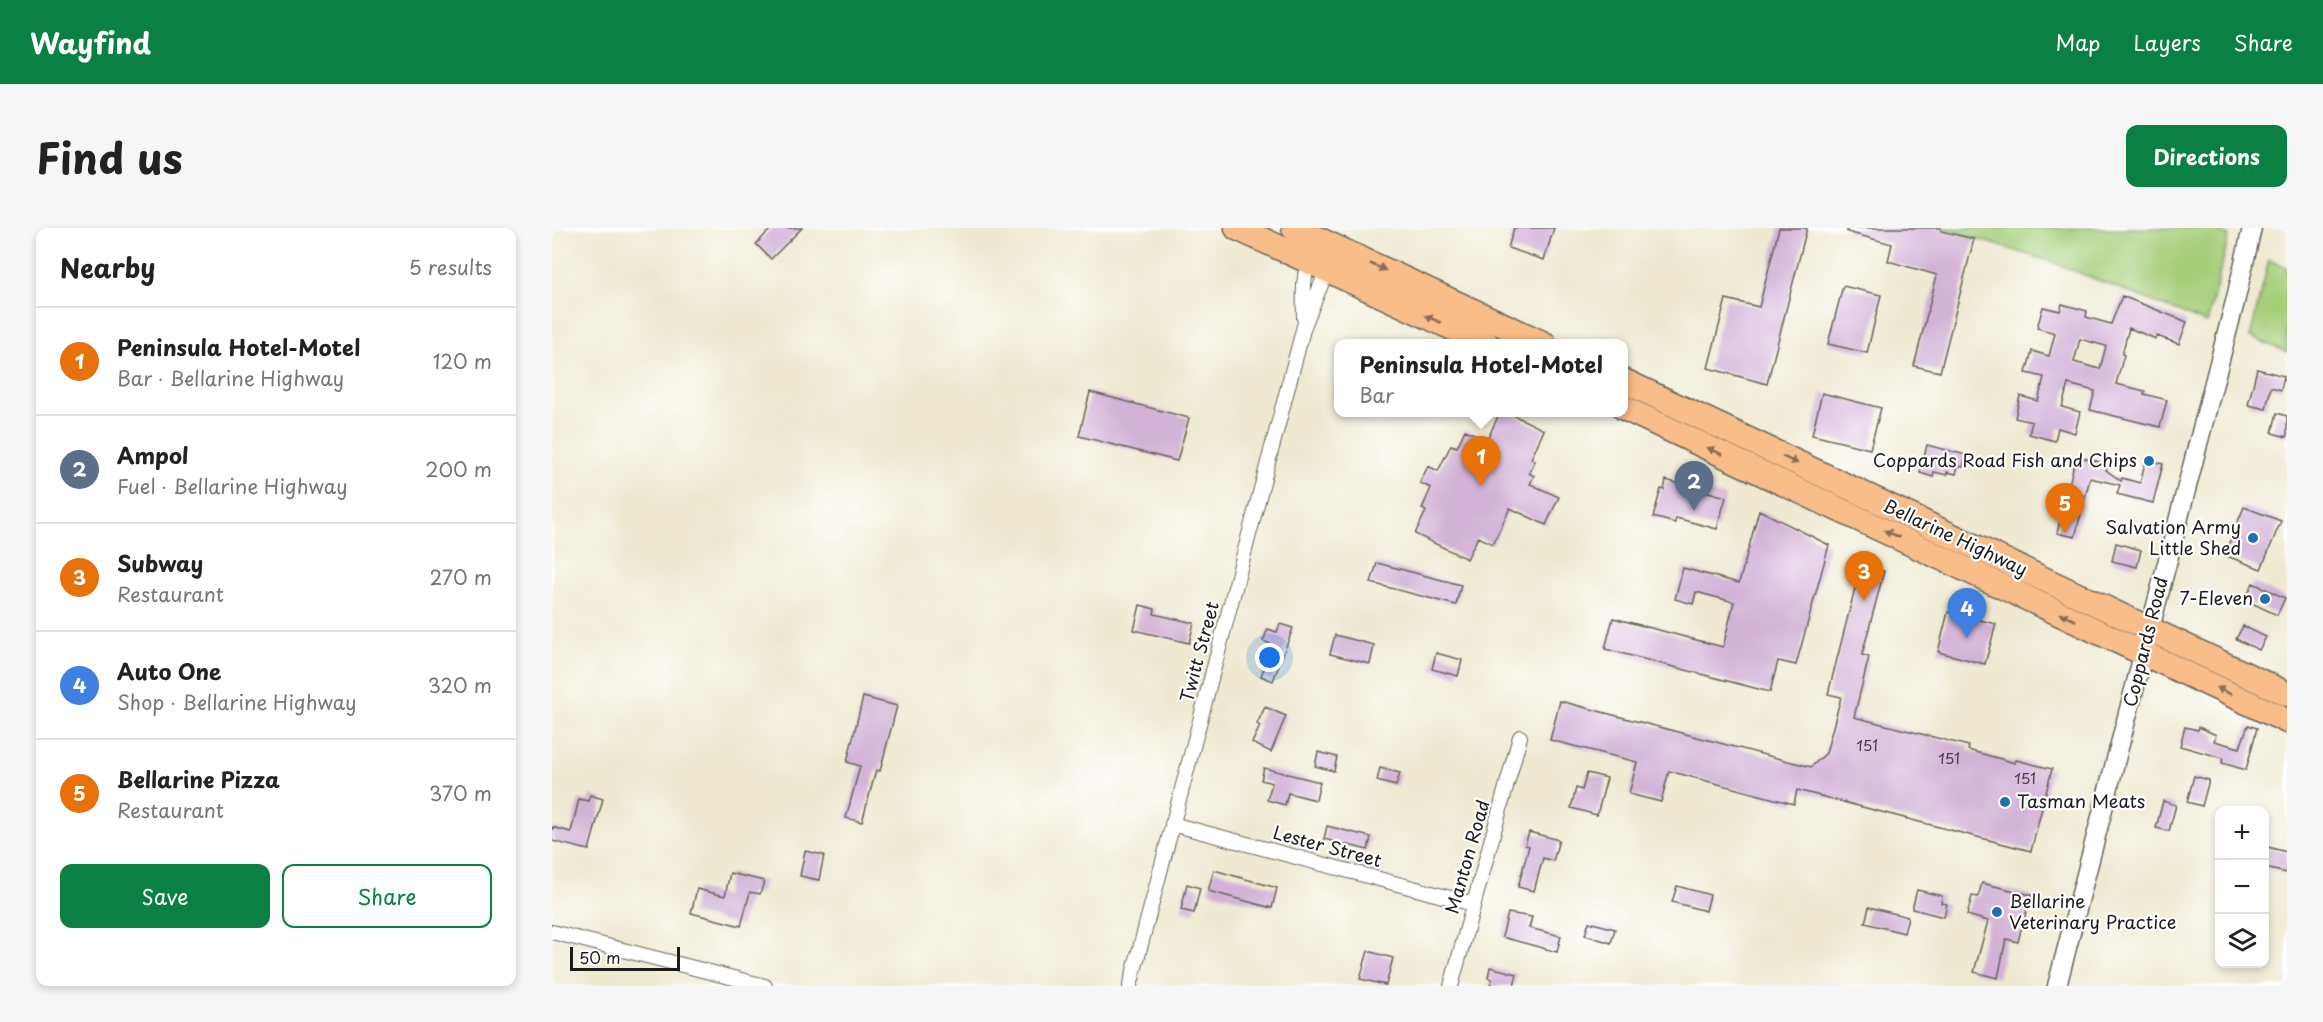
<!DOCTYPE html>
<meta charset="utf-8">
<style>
body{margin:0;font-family:"Playpen Sans",sans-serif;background:#f6f6f6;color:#222}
.controls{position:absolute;right:18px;bottom:18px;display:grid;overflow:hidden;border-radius:12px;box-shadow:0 3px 9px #0003}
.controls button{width:54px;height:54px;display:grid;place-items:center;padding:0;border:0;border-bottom:2px solid #e0e0e0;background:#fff;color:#222;font:30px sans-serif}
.scale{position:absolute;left:18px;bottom:15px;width:110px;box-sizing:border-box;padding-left:6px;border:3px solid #1c1c1c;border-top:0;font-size:16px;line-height:21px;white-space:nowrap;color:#1c1c1c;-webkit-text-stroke:4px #fff;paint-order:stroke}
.you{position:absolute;left:718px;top:430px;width:21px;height:21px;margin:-15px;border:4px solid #fff;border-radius:50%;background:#1a73e8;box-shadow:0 0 0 9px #1a73e833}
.badge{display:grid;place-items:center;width:39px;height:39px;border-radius:50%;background:#0b8043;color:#fff;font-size:20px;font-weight:700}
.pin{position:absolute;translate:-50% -50px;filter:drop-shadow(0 2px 3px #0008)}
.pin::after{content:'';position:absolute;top:32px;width:21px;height:18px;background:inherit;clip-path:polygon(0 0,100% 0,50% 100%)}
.popup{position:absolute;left:782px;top:111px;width:294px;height:78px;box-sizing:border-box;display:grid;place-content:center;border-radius:12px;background:#fff;filter:drop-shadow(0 2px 4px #0005);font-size:20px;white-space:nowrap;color:#767676}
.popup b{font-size:22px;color:#222}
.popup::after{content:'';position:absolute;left:50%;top:100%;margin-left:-12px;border:12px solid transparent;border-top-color:#fff}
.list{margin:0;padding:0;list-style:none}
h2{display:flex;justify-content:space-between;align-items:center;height:78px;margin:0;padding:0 24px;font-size:26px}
h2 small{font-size:20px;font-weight:400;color:#767676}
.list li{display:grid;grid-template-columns:39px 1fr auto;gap:18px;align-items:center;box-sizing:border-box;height:108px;padding:0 24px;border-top:2px solid #e0e0e0}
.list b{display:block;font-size:22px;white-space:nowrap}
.list p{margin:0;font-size:20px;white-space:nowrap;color:#767676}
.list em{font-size:20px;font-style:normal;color:#767676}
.actions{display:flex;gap:12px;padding:18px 24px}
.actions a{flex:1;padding:14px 0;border:2px solid #0b8043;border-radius:12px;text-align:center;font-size:21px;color:#0b8043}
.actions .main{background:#0b8043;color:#fff}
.icon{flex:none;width:33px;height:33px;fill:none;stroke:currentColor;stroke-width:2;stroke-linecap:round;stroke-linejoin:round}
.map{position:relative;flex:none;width:1735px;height:758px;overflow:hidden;border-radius:12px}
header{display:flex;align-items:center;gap:36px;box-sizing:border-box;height:84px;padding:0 30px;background:#0b8043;color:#fff}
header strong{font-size:28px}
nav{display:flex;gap:33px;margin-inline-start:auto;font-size:21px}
.intro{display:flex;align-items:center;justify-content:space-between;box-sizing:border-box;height:144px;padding:0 36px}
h1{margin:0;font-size:42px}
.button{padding:15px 27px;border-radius:12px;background:#0b8043;color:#fff;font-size:21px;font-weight:700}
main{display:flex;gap:36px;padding:0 36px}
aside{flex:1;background:#fff;border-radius:12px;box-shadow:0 3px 9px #0003}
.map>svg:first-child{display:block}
.green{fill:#a6cf7a;stroke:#61764b;stroke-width:1.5}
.building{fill:#d3b2d8;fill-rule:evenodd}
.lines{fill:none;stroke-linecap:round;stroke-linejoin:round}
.minor-casing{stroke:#66645b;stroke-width:16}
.tertiary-casing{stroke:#66645b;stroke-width:21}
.trunk-casing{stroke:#66645b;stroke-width:27}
.minor{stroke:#fff;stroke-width:14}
.tertiary{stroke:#fff;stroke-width:18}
.trunk{stroke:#f8bd89;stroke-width:24}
.oneway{fill:#8a6c52}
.poi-dot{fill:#1f6fb2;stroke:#fff;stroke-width:2}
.labels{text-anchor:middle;stroke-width:4.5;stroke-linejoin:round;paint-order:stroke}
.number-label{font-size:15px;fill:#4a424b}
.poi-label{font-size:18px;fill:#1c1c1c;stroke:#fff;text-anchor:end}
.street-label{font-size:18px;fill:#1c1c1c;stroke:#fff}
</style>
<header>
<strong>Wayfind</strong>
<nav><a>Map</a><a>Layers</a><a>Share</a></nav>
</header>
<div class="intro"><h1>Find us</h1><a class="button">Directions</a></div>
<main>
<aside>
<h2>Nearby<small>5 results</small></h2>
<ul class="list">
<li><span class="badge" style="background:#e8710a">1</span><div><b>Peninsula Hotel-Motel</b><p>Bar · Bellarine Highway</p></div><em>120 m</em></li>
<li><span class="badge" style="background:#5c6f8a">2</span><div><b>Ampol</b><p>Fuel · Bellarine Highway</p></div><em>200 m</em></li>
<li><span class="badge" style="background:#e8710a">3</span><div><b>Subway</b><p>Restaurant</p></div><em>270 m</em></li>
<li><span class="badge" style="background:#3f7fe0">4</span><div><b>Auto One</b><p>Shop · Bellarine Highway</p></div><em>320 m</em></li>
<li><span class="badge" style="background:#e8710a">5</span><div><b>Bellarine Pizza</b><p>Restaurant</p></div><em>370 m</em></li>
</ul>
<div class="actions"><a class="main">Save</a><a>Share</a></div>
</aside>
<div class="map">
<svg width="1735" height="758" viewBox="0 0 1735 758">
<rect width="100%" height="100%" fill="#fff"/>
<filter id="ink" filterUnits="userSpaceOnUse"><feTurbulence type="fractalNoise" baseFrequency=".0167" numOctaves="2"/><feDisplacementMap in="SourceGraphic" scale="12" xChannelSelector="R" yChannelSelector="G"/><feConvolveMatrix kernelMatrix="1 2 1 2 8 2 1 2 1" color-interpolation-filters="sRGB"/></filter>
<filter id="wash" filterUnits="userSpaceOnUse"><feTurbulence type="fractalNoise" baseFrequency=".008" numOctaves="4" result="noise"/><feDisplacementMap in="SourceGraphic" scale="24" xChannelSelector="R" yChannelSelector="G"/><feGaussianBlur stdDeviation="1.35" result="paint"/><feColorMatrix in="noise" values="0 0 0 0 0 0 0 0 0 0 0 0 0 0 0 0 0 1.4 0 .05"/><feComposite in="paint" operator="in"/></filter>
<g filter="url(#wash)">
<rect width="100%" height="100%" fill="#eee9d0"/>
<path class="green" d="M1390 0H1656L1677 8 1655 95 1500 34Z
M1717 32 1735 40V124L1698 109Z"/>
<g id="blocks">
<path class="building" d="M220 0H250L219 31 204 16Z
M962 0H1002L992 32 956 20Z
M1227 0H1255L1215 156 1156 140 1174 71 1207 79Z
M1295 0H1389V3L1422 11 1388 144 1362 138 1385 47 1336 33 1340 16 1295 4Z
M1291 58 1329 67 1315 125 1276 116Z
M1570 68 1635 94 1627 116 1605 108 1604 111 1577 100 1570 126 1572 127 1564 156 1593 163 1592 166 1615 172 1608 199 1538 182 1543 163 1516 156 1510 179 1528 184 1523 205 1506 200 1503 213 1477 206 1480 194 1463 190 1468 168 1486 173 1492 149 1474 145 1480 123 1497 128 1503 105 1485 100 1491 79 1508 83 1510 76 1535 83 1534 89 1559 96ZM1528 111 1554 118 1548 141 1522 134Z
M1705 141 1732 148 1729 162 1719 159 1714 181 1696 177Z
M538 164 637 190 625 233 527 208Z
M1270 165 1329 180 1318 221 1260 207Z
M948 184H955L992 202 979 231 983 233 977 245 982 248 978 256 1007 269 994 297 958 280 941 316 926 309 915 331 863 306 874 283 870 281 879 260 868 255 876 238 886 243 899 217 905 219 913 202 935 212Z
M1725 185 1735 188V209L1720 205Z
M1375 217 1414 227 1411 239 1406 238 1404 246 1395 244V247L1382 244 1381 249 1368 245Z
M1524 228 1556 236 1554 242 1569 253 1570 250 1588 255 1594 231 1611 236 1601 275 1565 266 1568 257 1538 250 1523 309 1505 305Z
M1114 252 1174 269 1165 301 1124 290 1123 295 1101 289 1109 261 1112 262Z
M1692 279 1729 293 1709 341 1672 327Z
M1207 282 1277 317 1244 437 1226 433 1218 464 1053 421 1061 390 1171 419 1182 374 1144 364 1141 376 1123 371 1131 340 1187 355Z
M1564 315 1589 322 1585 339 1560 333Z
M825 335 909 357 904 377 819 355Z
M1309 337 1332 343 1310 427 1317 429 1302 489 1417 518 1416 522 1449 531 1463 535 1464 532 1500 541 1479 623 1245 562 1242 576 1117 543 1109 574 1077 566 1085 534 998 512 1008 473 1259 539 1274 525 1289 469 1276 466Z
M1701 355 1733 370 1725 387 1693 372Z
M588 377 603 381 602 386 642 395 637 415 582 402Z
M1396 384 1444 396 1433 436 1386 424Z
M728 396 741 400 721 453 709 448 721 417 711 413 716 401 725 404Z
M1691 398 1714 409 1707 422 1684 411Z
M783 407 822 417 818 436 778 426Z
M884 425 910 432 906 448 880 441Z
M311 469 345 478 328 543 324 542 310 594 294 590 308 538 295 534Z
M713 479 734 488 719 524 700 515 708 498 705 496Z
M1696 497 1705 500 1694 542 1670 535 1671 530 1628 518 1633 499 1646 502 1647 499 1664 507 1662 513 1688 520Z
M766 524 785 529 782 543 763 538Z
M712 540 768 554 764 572 736 565 733 577 715 572 720 555 709 552Z
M828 540 848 545 844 558 825 553Z
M1035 545 1055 550 1045 587 1019 580 1024 560 1030 562Z
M1642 548 1657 552 1650 578 1635 574Z
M38 567 51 571 37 622 0 613V599L19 604 27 571 36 573Z
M1611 573 1624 577 1617 603 1604 600Z
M775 598 819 609 816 622 772 611Z
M977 604 1007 612 1001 633 991 630 982 663 966 659 977 618 973 617Z
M1716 619 1735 624V645L1713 640Z
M253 623 272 627 267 652 248 648Z
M662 642 725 660 720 680 656 663Z
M178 645 212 653 208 666 198 664 189 698 139 685 145 661 173 668Z
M1430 655 1479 667 1483 676 1475 681 1472 692 1475 698 1469 701 1466 714 1454 711 1446 750 1422 744 1436 693 1415 687 1420 668 1426 669Z
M635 656 648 660 642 685 629 682Z
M1125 658 1158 667 1154 683 1120 674Z
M1365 662 1390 668 1389 675 1395 676 1392 689 1360 681Z
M1317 679 1356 689 1352 705 1313 695Z
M956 685 980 689 977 700 1009 708 1005 724 950 709Z
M1037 694 1063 701 1059 715 1033 707Z
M816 723 841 730 834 757 808 751Z
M938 739 965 746 962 758H938L940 751 936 750Z"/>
</g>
</g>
<g filter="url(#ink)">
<use href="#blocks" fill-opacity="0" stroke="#66645b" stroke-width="1.5"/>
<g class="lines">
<defs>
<path id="minor" d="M752 90C752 73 749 44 760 30
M620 596 921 676
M0 704 213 758
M578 758 752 98 775 42 774 37
M899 758 968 509"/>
<path id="tertiary" d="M1505 758 1684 70 1700 0"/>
<path id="trunk" d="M685 0 935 116
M742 0 992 116
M1072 153 1735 466
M1072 180 1735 493"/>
</defs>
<use href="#minor" class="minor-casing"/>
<use href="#tertiary" class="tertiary-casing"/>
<use href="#trunk" class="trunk-casing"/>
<use href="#minor" class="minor"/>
<use href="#tertiary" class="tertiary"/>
<use href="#trunk" class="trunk"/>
</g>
<defs><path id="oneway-solid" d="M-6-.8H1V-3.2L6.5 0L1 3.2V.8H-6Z" transform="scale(1.5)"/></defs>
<g class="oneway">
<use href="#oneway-solid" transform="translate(826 39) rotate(24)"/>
<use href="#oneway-solid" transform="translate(881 91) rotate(-155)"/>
<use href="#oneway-solid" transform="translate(1163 223) rotate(-155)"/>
<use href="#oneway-solid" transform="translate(1238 232) rotate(25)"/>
<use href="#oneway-solid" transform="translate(1340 306) rotate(-155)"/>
<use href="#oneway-solid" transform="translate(1516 389) rotate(-155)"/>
<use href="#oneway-solid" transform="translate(1672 463) rotate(-155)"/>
</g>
</g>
<g class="poi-dot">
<circle cx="1597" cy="233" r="6"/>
<circle cx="1701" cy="310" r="6"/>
<circle cx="1713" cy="371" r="6"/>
<circle cx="1453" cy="574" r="6"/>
<circle cx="1445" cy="684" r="6"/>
</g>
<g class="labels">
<g class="number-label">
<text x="1315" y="523">151</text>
<text x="1397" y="536">151</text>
<text x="1473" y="556">151</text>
</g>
<g class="poi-label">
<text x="1585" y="239">Coppards Road Fish and Chips</text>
<text x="1689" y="306">Salvation Army<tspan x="1689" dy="21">Little Shed</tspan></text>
<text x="1701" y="377">7-Eleven</text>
<text x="1465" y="580" text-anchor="start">Tasman Meats</text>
<text x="1457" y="680" text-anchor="start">Bellarine<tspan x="1457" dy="21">Veterinary Practice</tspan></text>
</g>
<g class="street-label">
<text transform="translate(1403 310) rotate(25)" y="6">Bellarine Highway</text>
<text transform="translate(1594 414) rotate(-76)" y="6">Coppards Road</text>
<text transform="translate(648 424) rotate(-75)" y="6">Twitt Street</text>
<text transform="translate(775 619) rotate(15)" y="6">Lester Street</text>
<text transform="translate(916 629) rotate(-74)" y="6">Manton Road</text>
</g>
</g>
</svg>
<div class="controls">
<button>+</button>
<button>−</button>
<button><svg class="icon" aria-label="layers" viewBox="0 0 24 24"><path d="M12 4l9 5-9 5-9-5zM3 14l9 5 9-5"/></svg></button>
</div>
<div class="scale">50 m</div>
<div class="you"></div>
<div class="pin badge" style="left:929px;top:258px;background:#e8710a">1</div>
<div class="popup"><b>Peninsula Hotel-Motel</b>Bar</div>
<div class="pin badge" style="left:1142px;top:283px;background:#5c6f8a">2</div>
<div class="pin badge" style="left:1312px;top:373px;background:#e8710a">3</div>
<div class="pin badge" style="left:1415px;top:410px;background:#3f7fe0">4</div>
<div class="pin badge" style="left:1513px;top:305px;background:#e8710a">5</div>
</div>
</main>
